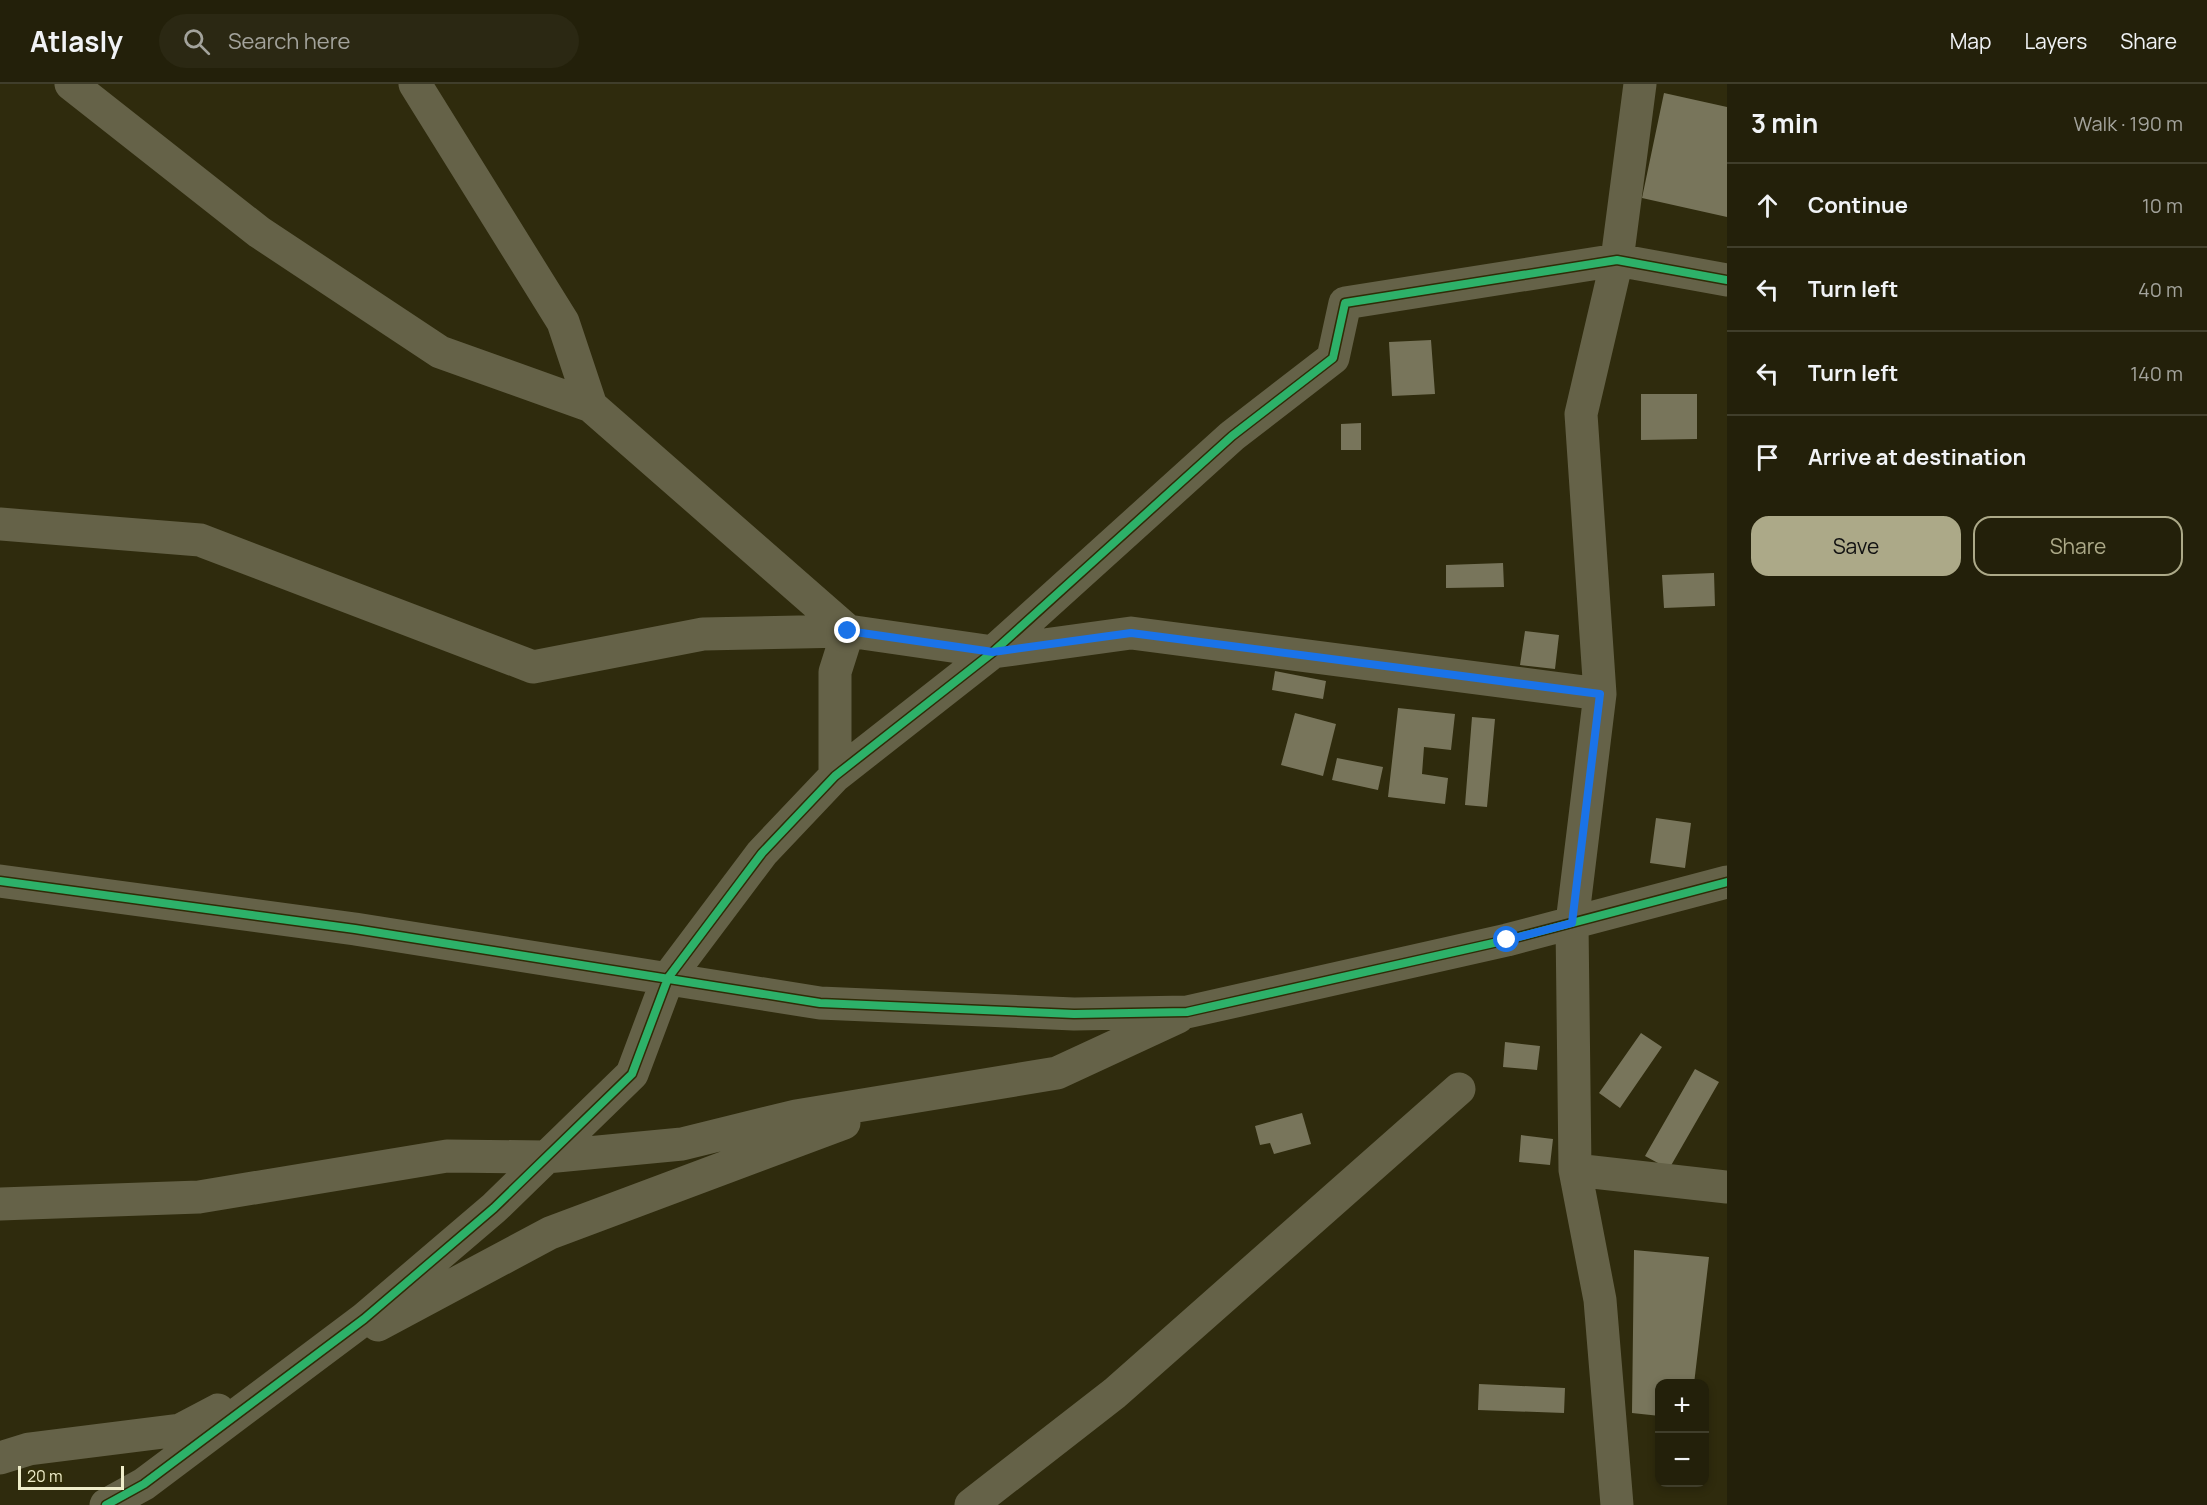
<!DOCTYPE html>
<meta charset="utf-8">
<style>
body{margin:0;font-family:Manrope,sans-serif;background:#2b2813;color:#f1f3f6}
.controls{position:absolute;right:18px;bottom:18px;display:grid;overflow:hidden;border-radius:12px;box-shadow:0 3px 9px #0003}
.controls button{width:54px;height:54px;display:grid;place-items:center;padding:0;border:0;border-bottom:2px solid #403e2b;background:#23200a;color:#f1f3f6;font:30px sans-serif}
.scale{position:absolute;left:18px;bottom:15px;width:106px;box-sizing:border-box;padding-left:6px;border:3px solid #efedca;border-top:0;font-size:16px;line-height:21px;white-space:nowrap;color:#efedca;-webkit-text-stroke:4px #302c07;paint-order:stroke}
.stop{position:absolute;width:18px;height:18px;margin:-14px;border:4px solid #1a73e8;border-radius:50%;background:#fff}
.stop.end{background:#1a73e8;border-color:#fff;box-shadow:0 2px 6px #0008}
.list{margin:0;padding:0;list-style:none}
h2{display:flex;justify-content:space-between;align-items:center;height:78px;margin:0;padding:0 24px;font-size:26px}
h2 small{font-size:20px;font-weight:400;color:#a3a39c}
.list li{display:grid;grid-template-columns:39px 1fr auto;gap:18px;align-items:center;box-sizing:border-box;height:84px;padding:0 24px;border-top:2px solid #403e2b}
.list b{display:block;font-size:22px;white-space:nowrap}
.list em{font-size:20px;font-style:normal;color:#a3a39c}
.actions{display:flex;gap:12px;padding:18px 24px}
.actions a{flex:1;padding:14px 0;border:2px solid #aca988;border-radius:18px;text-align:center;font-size:21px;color:#aca988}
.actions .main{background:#aca988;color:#111}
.icon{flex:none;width:33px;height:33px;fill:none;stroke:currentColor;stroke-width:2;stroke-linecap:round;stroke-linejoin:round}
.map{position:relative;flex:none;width:1727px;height:1421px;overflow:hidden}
header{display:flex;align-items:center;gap:36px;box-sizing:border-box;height:84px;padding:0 30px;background:#23200a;border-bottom:2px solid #403e2b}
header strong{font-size:28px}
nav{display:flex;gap:33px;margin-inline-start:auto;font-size:21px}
.search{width:420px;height:54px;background:#2b2813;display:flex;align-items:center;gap:15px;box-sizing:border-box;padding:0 21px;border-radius:33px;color:#a3a39c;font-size:22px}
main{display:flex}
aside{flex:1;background:#23200a}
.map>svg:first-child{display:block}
.building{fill:#78755b}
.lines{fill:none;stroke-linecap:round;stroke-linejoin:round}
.street{stroke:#656248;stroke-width:33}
.cycleway-casing{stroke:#302c07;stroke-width:11}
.cycleway{stroke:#2db169;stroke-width:8}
.route{stroke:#1a73e8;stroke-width:8}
</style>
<header>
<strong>Atlasly</strong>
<div class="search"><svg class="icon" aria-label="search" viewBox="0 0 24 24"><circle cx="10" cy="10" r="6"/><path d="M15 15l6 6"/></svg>Search here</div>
<nav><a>Map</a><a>Layers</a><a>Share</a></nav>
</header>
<main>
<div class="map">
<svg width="1727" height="1421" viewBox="0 0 1727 1421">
<rect width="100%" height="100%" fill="#2f2b0d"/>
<path class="building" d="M1664 9 1727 23V133L1642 114Z
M1431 256 1435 310 1392 312 1389 258Z
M1641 310H1697V355L1641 356Z
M1361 339V366H1341V340Z
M1503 479 1504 503 1446 504V481Z
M1714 489 1715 522 1664 524 1662 491Z
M1525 547 1559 551 1555 585 1520 581Z
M1275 587 1326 597 1323 615 1272 606Z
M1398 624 1455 630 1451 666 1424 663 1422 690 1448 694 1445 720 1388 713Z
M1295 629 1336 640 1323 692 1281 681Z
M1472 633 1495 635 1487 723 1465 721Z
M1337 674 1383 683 1378 706 1332 696Z
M1656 734 1691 739 1685 784 1650 779Z
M1641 949 1662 963 1620 1024 1599 1009Z
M1505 958 1540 962 1537 986 1503 983Z
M1695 985 1719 998 1669 1085 1645 1072Z
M1302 1029 1311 1060 1274 1070 1270 1059 1260 1061 1255 1042Z
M1521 1051 1553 1055 1550 1081 1519 1078Z
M1634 1166 1709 1173 1694 1300H1660V1332L1632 1329Z
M1479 1300 1565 1304 1564 1329 1478 1326Z"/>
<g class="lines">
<path class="street" d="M71 0 259 148 440 268 591 322 848 547 835 588V692
M415 0 563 238 591 322
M0 440 200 456 533 583 703 550 848 547 993 568 1131 549 1600 610
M0 797 355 845 820 919 1074 930 1187 928 1507 856 1727 798
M1575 1086 1727 1103
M0 1120 199 1113 447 1072 546 1073 682 1060 796 1032 1057 989 1178 933
M378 1241 550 1149 844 1039
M0 1374 29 1365 180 1346 218 1326
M106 1421 144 1400 364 1235 494 1124 632 990 668 894 762 769 835 692 993 568 1232 352 1333 274 1345 219 1617 176 1727 196
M971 1421 1115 1309 1459 1005
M1617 1421 1600 1216 1575 1086 1572 839 1600 610 1581 330 1617 176 1640 0"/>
<defs>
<path id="cycleway" d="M0 797 355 845 820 919 1074 930 1187 928 1507 856 1727 798
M106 1421 144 1400 364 1235 494 1124 632 990 668 894 762 769 835 692 993 568 1232 352 1333 274 1345 219 1617 176 1727 196"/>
</defs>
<use href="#cycleway" class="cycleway-casing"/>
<use href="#cycleway" class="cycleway"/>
</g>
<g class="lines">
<path class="route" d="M848 547 993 568 1131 549 1600 610 1572 839 1507 856"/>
</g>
</svg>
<div class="controls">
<button>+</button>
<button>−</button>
</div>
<div class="scale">20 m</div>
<div class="stop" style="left:1507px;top:856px"></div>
<div class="stop end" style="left:848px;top:547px"></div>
</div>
<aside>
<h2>3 min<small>Walk · 190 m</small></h2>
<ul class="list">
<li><svg class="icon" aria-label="ahead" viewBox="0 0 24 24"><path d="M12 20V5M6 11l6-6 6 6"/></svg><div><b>Continue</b></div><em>10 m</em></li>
<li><svg class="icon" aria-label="left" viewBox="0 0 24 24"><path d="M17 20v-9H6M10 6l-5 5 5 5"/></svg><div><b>Turn left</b></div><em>40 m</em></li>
<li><svg class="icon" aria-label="left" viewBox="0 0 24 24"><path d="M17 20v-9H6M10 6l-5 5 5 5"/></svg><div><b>Turn left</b></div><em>140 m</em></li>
<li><svg class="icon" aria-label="arrive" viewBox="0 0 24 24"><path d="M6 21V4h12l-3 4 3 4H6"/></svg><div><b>Arrive at destination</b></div></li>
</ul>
<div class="actions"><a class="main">Save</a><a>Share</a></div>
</aside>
</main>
